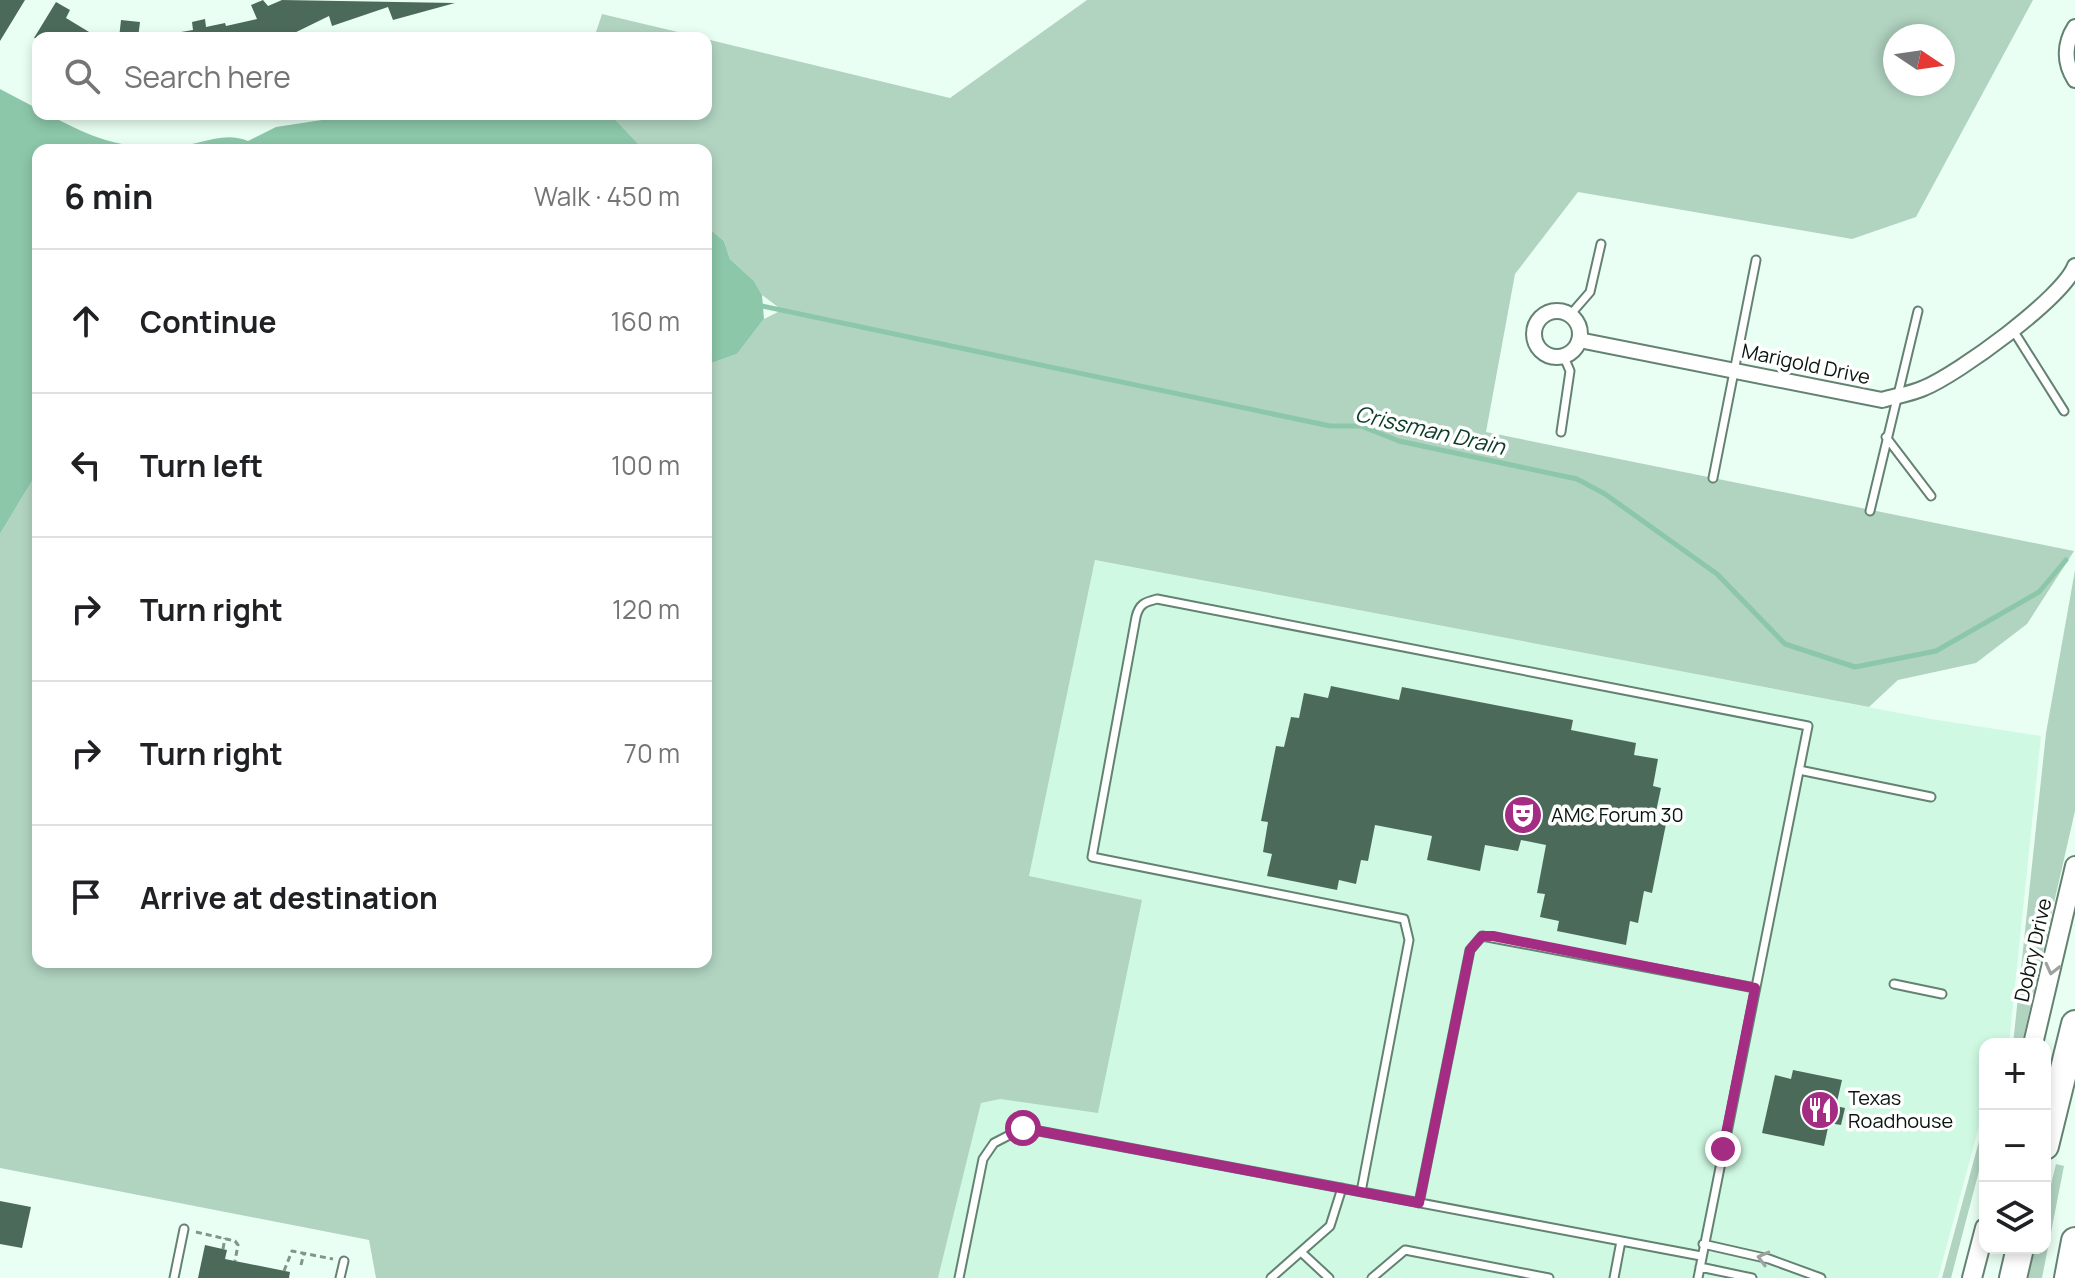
<!DOCTYPE html>
<meta charset="utf-8">
<style>
body{margin:0;font-family:Manrope,sans-serif;background:#f6f6f6;color:#202124}
.controls{position:absolute;right:24px;bottom:24px;display:grid;overflow:hidden;border-radius:16px;box-shadow:0 4px 12px #0003}
.controls button{width:72px;height:72px;display:grid;place-items:center;padding:0;border:0;border-bottom:2px solid #e0e0e0;background:#fff;color:#202124;font:40px sans-serif}
.compass{position:absolute;left:1883px;top:24px;width:72px;height:72px;border-radius:50%;background:#fff;box-shadow:0 4px 12px #0003;rotate:103deg}
.stop{position:absolute;width:24px;height:24px;margin:-18px;border:6px solid #a42c83;border-radius:50%;background:#fff}
.stop.end{background:#a42c83;border-color:#fff;box-shadow:0 2px 8px #0008}
.list{margin:0;padding:0;list-style:none}
h2{display:flex;justify-content:space-between;align-items:center;height:104px;margin:0;padding:0 32px;font-size:34px}
h2 small{font-size:26px;font-weight:400;color:#757577}
.list li{display:grid;grid-template-columns:52px 1fr auto;gap:24px;align-items:center;box-sizing:border-box;height:144px;padding:0 32px;border-top:2px solid #e0e0e0}
.list b{display:block;font-size:30px;white-space:nowrap}
.list em{font-size:26px;font-style:normal;color:#757577}
.icon{flex:none;width:44px;height:44px;fill:none;stroke:currentColor;stroke-width:2;stroke-linecap:round;stroke-linejoin:round}
.map{position:relative;flex:none;width:2075px;height:1278px;overflow:hidden}
.search{position:absolute;background:#fff;box-shadow:0 4px 12px #0003;left:32px;top:32px;width:680px;height:88px;display:flex;align-items:center;gap:20px;box-sizing:border-box;padding:0 28px;border-radius:16px;color:#757577;font-size:30px}
.panel{position:absolute;background:#fff;box-shadow:0 4px 12px #0003;left:32px;top:144px;width:680px;height:824px;border-radius:16px}
.map>svg:first-child{display:block}
.built{fill:#cff9e2}
.green{fill:#b1d4c1;fill-rule:evenodd}
.water{fill:#8cc7a9}
.lines{fill:none;stroke-linecap:round;stroke-linejoin:round}
.stream{stroke:#8cc7a9;stroke-width:5}
.building{fill:#4c6a5a}
.service-casing{stroke:#648272;stroke-width:11}
.minor-casing{stroke:#648272;stroke-width:18}
.tertiary-casing{stroke:#648272;stroke-width:22}
.motorway-casing{stroke:#648272;stroke-width:30}
.path{stroke:#83948b;stroke-width:3;stroke-dasharray:6 4;stroke-linecap:butt}
.service{stroke:#fff;stroke-width:7}
.minor{stroke:#fff;stroke-width:14}
.tertiary{stroke:#fff;stroke-width:18}
.motorway{stroke:#fff;stroke-width:26}
.oneway{stroke:#9da19f}
.route{stroke:#a42c83;stroke-width:10}
.labels{text-anchor:middle;stroke-width:7;stroke-linejoin:round;paint-order:stroke}
.street-label{font-size:20px;fill:#09150f;stroke:#fff}
.poi-label{font-size:20px;fill:#09150f;stroke:#fff;text-anchor:start}
.water-label{font-size:22px;font-style:italic;fill:#0a3b27;stroke:#fff}
</style>
<div class="map">
<svg width="2075" height="1278" viewBox="0 0 2075 1278">
<rect width="100%" height="100%" fill="#eafff3"/>
<path class="built" d="M1095 560 1931 719 2041 736 2009 1044H1985V1104L1938 1278H938L981 1102Z"/>
<path class="green" d="M1087 0H2033L1916 217 1852 239 1578 192 1515 274 1486 432 2074 551 2027 624 1976 663 1898 680 1869 707 1095 560 1029 876 1142 900 1098 1113 1000 1099 981 1103 938 1278H376L369 1240 0 1168V534L38 471V962H706V365L737 354 764 319 782 310 762 295 754 281 730 259 724 241 706 226V150H644L610 114H706V39L950 98ZM1895 36H1943V84H1895Z
M602 14 703 38H594Z
M2075 570V811L2022 1043 2013 1044 2046 733Z
M1985 1119V1148L1951 1278H1942Z
M2056 1164 2064 1166 2042 1278H2028L2035 1248H2045V1209Z"/>
<path class="water" d="M0 89 38 109V114H48C90 137 121 150 171 147 198 146 223 130 248 141L276 127 361 114H610L644 150H38V471L0 534Z
M706 226 724 241 730 259 754 281 762 295 764 319 737 354 706 365Z"/>
<g class="lines">
<path class="stream" d="M757 305 1330 426H1361L1399 441 1577 479 1605 494 1717 574 1785 644 1855 667 1936 651 2039 592 2066 560"/>
</g>
<path class="building" d="M0 0H25L0 41Z
M263 0 268 6 282 0 455 3 393 20 388 7 332 26 329 16 284 38H182L181 32 193 30 192 22 205 19 206 27 225 23 226 26 257 19 251 5Z
M56 2 70 10 66 18 99 38H34Z
M121 20 140 22 138 38H119Z
M1331 686 1399 700 1402 687 1573 720 1571 730 1636 743 1634 755 1658 759 1653 786 1661 788 1654 821 1666 824 1652 893 1644 891 1638 923 1630 921 1626 945 1557 931 1559 921 1540 917 1545 894 1537 893 1546 845 1521 840 1518 851 1485 845 1480 871 1427 860 1432 836 1375 825 1368 861 1361 860 1356 884 1339 880 1337 890 1267 876 1272 854 1263 852 1268 822 1261 821 1276 746 1284 747 1291 717 1299 718 1304 693 1328 698Z
M1793 1070 1842 1080 1836 1106 1845 1108 1841 1125 1829 1123 1824 1146 1762 1133 1775 1075 1791 1079Z
M0 1201 31 1207 22 1248 0 1244Z
M205 1245 227 1250 225 1259 290 1272 289 1278H198Z"/>
<g class="lines">
<defs>
<path id="service" d="M1570 315 1590 292 1601 244
M2013 330 2064 411
M1561 432 1570 371 1564 357
M1886 437 1931 496
M1713 478 1756 260
M1870 511 1918 311
M1799 770 1931 797
M1894 984 1942 994
M1361 1192 1409 940 1404 919 1092 857 1136 617C1139 604 1145 602 1157 599L1808 726 1698 1278
M1419 1203 1470 950 1482 936 1755 988
M1703 1244 1769 1259 1821 1278
M1301 1252 1329 1278
M1700 1267 1752 1278
M174 1278 184 1229
M340 1278 344 1261
M959 1278 983 1159 994 1143 1023 1128 1701 1256
M1271 1278 1330 1226 1342 1188
M1372 1278 1405 1250 1549 1278
M1614 1278 1621 1241"/>
<path id="minor" d="M2075 27C2064 44 2064 63 2075 80
M1534 334a23 23 0 1 1 46 0a23 23 0 1 1-46 0Z
M1579 340 1882 400C1895 396 1911 394 1924 388 1958 374 2063 298 2075 266"/>
<path id="tertiary" d="M2033 1044 2075 866
M1972 1278 1985 1228"/>
<path id="motorway" d="M2045 1146 2075 1024
M2013 1278 2020 1248
M2068 1278 2075 1241"/>
</defs>
<use href="#service" class="service-casing"/>
<use href="#minor" class="minor-casing"/>
<use href="#tertiary" class="tertiary-casing"/>
<use href="#motorway" class="motorway-casing"/>
<path class="path" d="M196 1232 235 1241 238 1245 235 1261
M223 1249 225 1238
M301 1265 304 1253
M284 1271 292 1251 333 1259"/>
<use href="#service" class="service"/>
<use href="#minor" class="minor"/>
<use href="#tertiary" class="tertiary"/>
<use href="#motorway" class="motorway"/>
</g>
<defs><path id="oneway-chevron" d="M-2-3.5L2.5 0L-2 3.5" fill="none" stroke-width="1.6" stroke-linecap="round" stroke-linejoin="round" transform="scale(2)"/></defs>
<g class="oneway">
<use href="#oneway-chevron" transform="translate(2052 969) rotate(104)"/>
<use href="#oneway-chevron" transform="translate(1763 1258) rotate(-165)"/>
</g>
<g class="lines">
<path class="route" d="M1023 1128 1419 1203 1470 950 1482 936H1493L1755 988 1723 1149"/>
</g>
<defs>
<symbol id="theatre-disc" viewBox="-11 -11 22 22"><circle r="9.5" fill="#a42c83" stroke="#fff"/><path d="M-5-5.5Q0-4 5-5.5V0Q5 5 0 6Q-5 5-5 0ZM-3.3-2.5H-1v1.5H-3.3ZM1-2.5H3.3v1.5H1ZM-2.8 1Q0 5.5 2.8 1Z" fill="#fff"/></symbol>
<symbol id="restaurant-disc" viewBox="-11 -11 22 22"><circle r="9.5" fill="#a42c83" stroke="#fff"/><path d="M-5-6h1v4h1v-4h1v4h1v-4h1v5L-1.5 .5V6h-2V.5L-5-1ZM5-6V6H3V1.5H1.5Q1.5-4 5-6Z" fill="#fff"/></symbol>
</defs>
<g fill-rule="evenodd">
<use href="#theatre-disc" x="1501" y="793" width="44" height="44"/>
<use href="#restaurant-disc" x="1798" y="1088" width="44" height="44"/>
</g>
<g class="labels">
<g class="street-label">
<text transform="translate(1806 364) rotate(12)" y="7">Marigold Drive</text>
<text transform="translate(2033 950) rotate(-77)" y="7">Dobry Drive</text>
</g>
<g class="poi-label">
<text x="1551" y="822">AMC Forum 30</text>
<text x="1848" y="1105">Texas<tspan x="1848" dy="23">Roadhouse</tspan></text>
</g>
<g class="water-label">
<text transform="translate(1430 430) rotate(13)" y="8">Crissman Drain</text>
</g>
</g>
</svg>
<div class="controls">
<button>+</button>
<button>−</button>
<button><svg class="icon" aria-label="layers" viewBox="0 0 24 24"><path d="M12 4l9 5-9 5-9-5zM3 14l9 5 9-5"/></svg></button>
</div>
<svg class="compass" viewBox="-18 -18 36 36"><path d="M0-13l5 13h-10z" fill="#e53935"/><path d="M0 13l5-13h-10z" fill="#757577"/></svg>
<div class="stop" style="left:1023px;top:1128px"></div>
<div class="stop end" style="left:1723px;top:1149px"></div>
<div class="search"><svg class="icon" aria-label="search" viewBox="0 0 24 24"><circle cx="10" cy="10" r="6"/><path d="M15 15l6 6"/></svg>Search here</div>
<section class="panel">
<h2>6 min<small>Walk · 450 m</small></h2>
<ul class="list">
<li><svg class="icon" aria-label="ahead" viewBox="0 0 24 24"><path d="M12 20V5M6 11l6-6 6 6"/></svg><div><b>Continue</b></div><em>160 m</em></li>
<li><svg class="icon" aria-label="left" viewBox="0 0 24 24"><path d="M17 20v-9H6M10 6l-5 5 5 5"/></svg><div><b>Turn left</b></div><em>100 m</em></li>
<li><svg class="icon" aria-label="right" viewBox="0 0 24 24"><path d="M7 20v-9h11M14 6l5 5-5 5"/></svg><div><b>Turn right</b></div><em>120 m</em></li>
<li><svg class="icon" aria-label="right" viewBox="0 0 24 24"><path d="M7 20v-9h11M14 6l5 5-5 5"/></svg><div><b>Turn right</b></div><em>70 m</em></li>
<li><svg class="icon" aria-label="arrive" viewBox="0 0 24 24"><path d="M6 21V4h12l-3 4 3 4H6"/></svg><div><b>Arrive at destination</b></div></li>
</ul>
</section>
</div>
